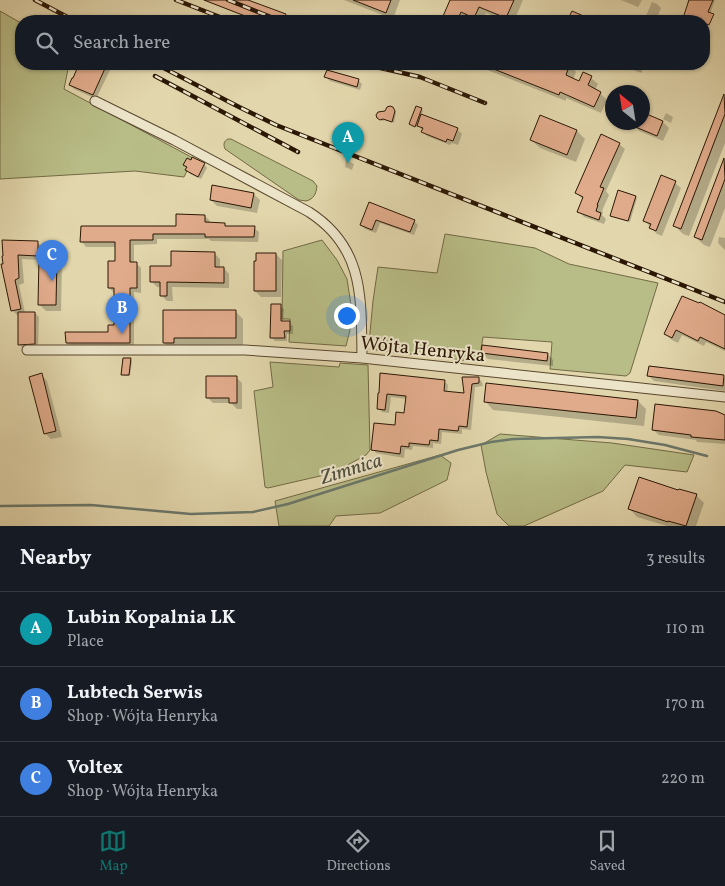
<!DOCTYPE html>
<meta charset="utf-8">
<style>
body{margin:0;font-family:Vollkorn,serif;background:#20242c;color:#f1f3f6}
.compass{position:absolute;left:605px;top:85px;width:45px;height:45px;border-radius:50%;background:#171b24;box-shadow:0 1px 4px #0004;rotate:330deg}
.you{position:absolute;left:346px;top:315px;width:18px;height:18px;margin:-12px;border:4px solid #fff;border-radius:50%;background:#1a73e8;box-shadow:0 0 0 8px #1a73e833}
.badge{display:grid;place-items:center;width:32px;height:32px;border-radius:50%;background:#0f766e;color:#fff;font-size:16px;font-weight:700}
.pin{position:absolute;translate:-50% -41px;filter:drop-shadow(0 1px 2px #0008)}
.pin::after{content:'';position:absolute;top:26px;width:18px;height:15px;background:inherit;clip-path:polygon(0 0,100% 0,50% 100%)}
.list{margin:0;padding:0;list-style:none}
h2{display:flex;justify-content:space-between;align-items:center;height:65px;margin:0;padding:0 20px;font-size:21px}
h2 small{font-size:16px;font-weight:400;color:#9ea1a6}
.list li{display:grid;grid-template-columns:32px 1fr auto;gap:15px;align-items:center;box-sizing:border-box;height:75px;padding:0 20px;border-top:1px solid #363941}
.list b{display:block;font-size:19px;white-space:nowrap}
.list p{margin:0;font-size:16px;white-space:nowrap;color:#9ea1a6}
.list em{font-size:16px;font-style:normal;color:#9ea1a6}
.icon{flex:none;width:28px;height:28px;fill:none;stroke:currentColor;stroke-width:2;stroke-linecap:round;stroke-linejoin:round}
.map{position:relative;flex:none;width:725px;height:526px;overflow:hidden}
.search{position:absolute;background:#171b24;box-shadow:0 1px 4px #0004;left:15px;right:15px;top:15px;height:55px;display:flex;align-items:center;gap:12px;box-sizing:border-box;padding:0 18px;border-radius:20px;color:#9ea1a6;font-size:19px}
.sheet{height:290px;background:#171b24}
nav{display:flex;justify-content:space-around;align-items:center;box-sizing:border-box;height:70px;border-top:1px solid #363941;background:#171b24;font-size:14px;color:#9ea1a6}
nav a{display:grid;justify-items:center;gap:2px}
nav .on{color:#0f766e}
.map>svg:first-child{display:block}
.green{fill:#b8bc86;stroke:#726a45}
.shadow{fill:#0003}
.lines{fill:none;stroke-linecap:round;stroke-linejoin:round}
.stream{stroke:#6b786b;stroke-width:2.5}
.building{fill:#e0ab8b;stroke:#2b1704}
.minor-casing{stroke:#59472e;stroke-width:11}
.minor{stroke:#ece4c9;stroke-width:9}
.rail-casing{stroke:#2b1704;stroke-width:4.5}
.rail{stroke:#ece4c9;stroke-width:2.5;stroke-dasharray:8;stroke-linecap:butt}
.labels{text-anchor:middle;stroke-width:4;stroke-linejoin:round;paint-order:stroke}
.street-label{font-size:19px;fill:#2b1704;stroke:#ece4c9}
.water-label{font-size:20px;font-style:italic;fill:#504f40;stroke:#ece4c9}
</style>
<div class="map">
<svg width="725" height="526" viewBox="0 0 725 526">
<rect width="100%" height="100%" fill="#e2d6ac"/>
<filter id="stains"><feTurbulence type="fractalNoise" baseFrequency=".004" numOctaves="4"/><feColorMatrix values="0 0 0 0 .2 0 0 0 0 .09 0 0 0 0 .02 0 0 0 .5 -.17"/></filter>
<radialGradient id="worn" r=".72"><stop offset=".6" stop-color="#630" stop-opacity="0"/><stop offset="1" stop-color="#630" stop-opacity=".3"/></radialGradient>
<path class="green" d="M0 11 21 23V64H69L64 89 193 158 184 177 135 171 0 179Z
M228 139H231L313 181 317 186C316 194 314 199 306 201L299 200 225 149C223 144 224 141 228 139Z
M445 234 535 248 569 264 658 283 630 373 626 376 550 369 552 342 483 337 479 362 376 350 369 343 373 301 378 267 437 273Z
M322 240 337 260 347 279 351 305 350 330 346 346 289 342 290 319H282L283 251Z
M270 362 339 367 340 363 368 365 370 450 366 455 333 473 268 488 265 487 254 391 273 387Z
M500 434 612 443 694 455 687 472 625 465 603 491 524 526H509L497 514 486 472 481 445Z
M440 455 451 463 447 480 380 513 336 516 329 526H279L275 501Z"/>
<path class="shadow" d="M202 0H245L287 17 285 21H257Z
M344 0H400L393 19Z
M451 0H523L514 21H508L486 13 482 21H442Z
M621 0H642L638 7Z
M688 0H715L710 14 712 15 708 25 704 23V21H699L685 15 689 5 687 3Z
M652 2 657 4 661 8 656 21 650 20 646 16Z
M80 64H100L106 66 110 70 96 99 74 89 70 85Z
M418 64H436L434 70Z
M472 64H567L570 65 576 72 573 80 579 83 591 78 598 84 595 90 600 93 607 100 601 113 566 98V101Z
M626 64H646L641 73 631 69Z
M326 77 358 80 362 84 360 90 330 81Z
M725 96V143L689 236 683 234 674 225Z
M421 109 423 111 421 115 457 129 462 134 458 145 452 143 450 145 427 136 418 125 417 127 412 126 410 124Z
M395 110 396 113 394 123 386 120 382 121 380 119Z
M666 113 673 117 671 123 663 119Z
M634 122H663L669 128 663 141 639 131 633 124Z
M577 131 585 139 576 162 540 148 531 140Z
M619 144 625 149 606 191 609 195 602 211 603 212 602 215 606 219 604 224 584 217 579 211 583 199 576 193Z
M346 160 354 164 352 170 345 167Z
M725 160V208L710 247 704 245 695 237Z
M204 164 207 168 201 179 190 174 187 170 188 168 184 165Z
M661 177 675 183 681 188 662 236 657 234 644 220Z
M254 194 260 200 257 213 217 206 211 200Z
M635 197 637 198 630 222 613 217 611 215Z
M370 204 414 221 418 225 414 235 380 223 376 233 365 229 361 225Z
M205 216 210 221V224H224L227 227 254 228 259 232 258 242 211 241 209 239H157V244L134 245V263H136L141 268V293L134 292V348H72L67 343 110 333 116 326 114 293 109 288 117 263 116 247H86L82 242 177 227Z
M719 237 725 238V250L718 243Z
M37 242 42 247V258H56L62 265 61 311H46L39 304 40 260 22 259 24 283 19 285 25 313H35L39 317 38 347 23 348 19 344V315H17L13 311 3 257Z
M214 253 220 259V268H224L229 274V288L172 287 173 301H167L162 296V287H157L151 281Z
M276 254 282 260 281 297H261L255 291Z
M683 297 725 316V351L706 342 704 346 682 335 678 343 672 340 666 334Z
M280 306 284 309 283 323H289L293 326V334H287V341H275L271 337Z
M164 311H235L243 319V345H181V350H172L164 343Z
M482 353 548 354 553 360V366L488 359Z
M130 359 132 361 130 376H124L122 374Z
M41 375 47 381 62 437 51 439 45 433Z
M649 376H723L725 378V391L654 381Z
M236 377 242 383V409H237L231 403H213L207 397Z
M478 378 482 382 483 386 475 387 471 430 462 429V434L442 432 441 444 433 443V448L413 446 412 450 405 449 404 458 376 453 373 449 396 426 406 415 407 399 391 397 389 413 382 412 378 408 380 394 444 381 448 385 447 393 465 395 464 379Z
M485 401H638L646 409 644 426 493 410Z
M725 416V444L697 442 696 440 659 435 653 430Z
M679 492 696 495 704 503 696 526H667L637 517 630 509Z"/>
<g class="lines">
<path class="stream" d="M0 506 91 505 191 514 253 512 288 504 458 450 491 442 514 439 598 437 628 439 665 445 707 456"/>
</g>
<path class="building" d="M204 0H248L286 14 283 21H258Z
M353 0H391L386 13Z
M450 0H514L506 18 479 7 474 18 461 12 457 21H441Z
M689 0H713L708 12 714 14 709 25 704 23V21H699L684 15Z
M572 11 595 21H567Z
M79 64H107L93 95 69 85 72 78H73Z
M481 64H570L566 75 579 81 583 72 592 76 588 85 601 92 594 107 560 92 559 95Z
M327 70 359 79 357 87 324 77Z
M724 94 725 114 681 229 673 226Z
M390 106 393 107 395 111 392 122 383 119 380 120 377 118 376 115 378 112 385 111 387 107Z
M416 106 422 108 415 127 409 124Z
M642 112 663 121 657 136 626 123 642 122Z
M421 114 458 128 453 141 447 139 446 142 421 132 423 128 417 126Z
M540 115 577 130 567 155 530 140Z
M601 134 620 143 600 187 604 188 597 205H598L596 211 601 213 599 220 577 212 583 197 575 193Z
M192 157 205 163 198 177 185 170 187 167 183 165 187 158 191 160Z
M724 158 725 179 702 240 694 237Z
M661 175 676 181 656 231 649 228 651 224 643 221Z
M212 185 254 193 251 208 210 200Z
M618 190 636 196 628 221 610 216Z
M369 202 415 220 410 232 376 220 372 230 360 225Z
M176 214 205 215V222L225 223V226H255L254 237H205V234H153V240H130V262H137V288H130V343H66L65 332H108V325H114V288H108V261H115V242H80L81 226H176Z
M2 240 38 241V256L18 255 19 278 15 280 21 309 11 311 1 264H3L2 256H3Z
M171 251 215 252V267H224V283L167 282V296H160V282H150V266H171Z
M256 253H276V291H254V261H256Z
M39 257H57L56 305H38Z
M682 296 699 303 700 302 725 315V349L700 337 698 341 676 330 672 338 664 334Z
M271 304H281V321H290V331H284L285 338H270Z
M163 310H236V338H174V343H163Z
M18 312H35V344L18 345Z
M482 345 548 353 547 361 481 353Z
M123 358H131L129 375H121Z
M649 366 724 375 723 386 647 376Z
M42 373 56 431 44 434 29 377Z
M380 373 445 380 444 391 464 393 462 377H479V383L472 384 467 427 459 426 458 431 439 429 438 441 430 440 429 445 409 443V447L401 446 400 454 371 450 374 423 395 425 396 412 404 413 406 396 387 394 385 410 377 409 378 393H379Z
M206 376H237V403H229V398H206Z
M486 383 638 400 636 418 484 402Z
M655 404 716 411 725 415V440L691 437V435L652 430Z
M639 477 678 490 679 489 697 494 686 526 668 521V522L628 509Z"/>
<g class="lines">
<defs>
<path id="minor" d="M95 101 174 140 309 212C365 248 361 299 362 358
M27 350H245L362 358 725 397"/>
</defs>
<use href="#minor" class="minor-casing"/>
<use href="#minor" class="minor"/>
<defs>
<path id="rail" d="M35 0 75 21
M176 0 230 21
M228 0 281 21
M156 64 239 107 276 125 725 302
M363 64 420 77 485 103
M155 76 298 152"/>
</defs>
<use href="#rail" class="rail-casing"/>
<use href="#rail" class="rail"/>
</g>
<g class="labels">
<g class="street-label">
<text transform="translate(423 348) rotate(6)" y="7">Wójta Henryka</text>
</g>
<g class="water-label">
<text transform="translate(351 468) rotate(-17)" y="7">Zimnica</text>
</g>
</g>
<rect width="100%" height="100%" filter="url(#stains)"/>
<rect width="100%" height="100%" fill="url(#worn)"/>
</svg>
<svg class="compass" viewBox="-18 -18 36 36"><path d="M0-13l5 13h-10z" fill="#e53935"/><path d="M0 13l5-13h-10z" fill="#9ea1a6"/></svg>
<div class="you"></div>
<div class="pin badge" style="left:348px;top:163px;background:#0f9aa8">A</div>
<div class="pin badge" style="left:122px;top:334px;background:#3f7fe0">B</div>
<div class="pin badge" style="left:52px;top:281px;background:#3f7fe0">C</div>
<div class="search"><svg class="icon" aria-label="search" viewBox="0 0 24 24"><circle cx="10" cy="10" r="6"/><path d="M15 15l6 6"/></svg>Search here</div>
</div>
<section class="sheet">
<h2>Nearby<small>3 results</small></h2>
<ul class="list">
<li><span class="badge" style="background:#0f9aa8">A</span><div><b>Lubin Kopalnia LK</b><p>Place</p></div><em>110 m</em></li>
<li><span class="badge" style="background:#3f7fe0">B</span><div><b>Lubtech Serwis</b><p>Shop · Wójta Henryka</p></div><em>170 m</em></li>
<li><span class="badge" style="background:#3f7fe0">C</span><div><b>Voltex</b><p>Shop · Wójta Henryka</p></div><em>220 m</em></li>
</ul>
</section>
<nav>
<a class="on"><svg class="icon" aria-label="map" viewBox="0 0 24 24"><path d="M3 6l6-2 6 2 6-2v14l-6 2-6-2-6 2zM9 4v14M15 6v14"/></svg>Map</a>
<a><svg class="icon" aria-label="directions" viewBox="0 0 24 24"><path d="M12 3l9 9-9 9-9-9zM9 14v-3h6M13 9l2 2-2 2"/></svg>Directions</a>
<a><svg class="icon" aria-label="saved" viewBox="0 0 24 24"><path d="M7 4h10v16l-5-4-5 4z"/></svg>Saved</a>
</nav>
